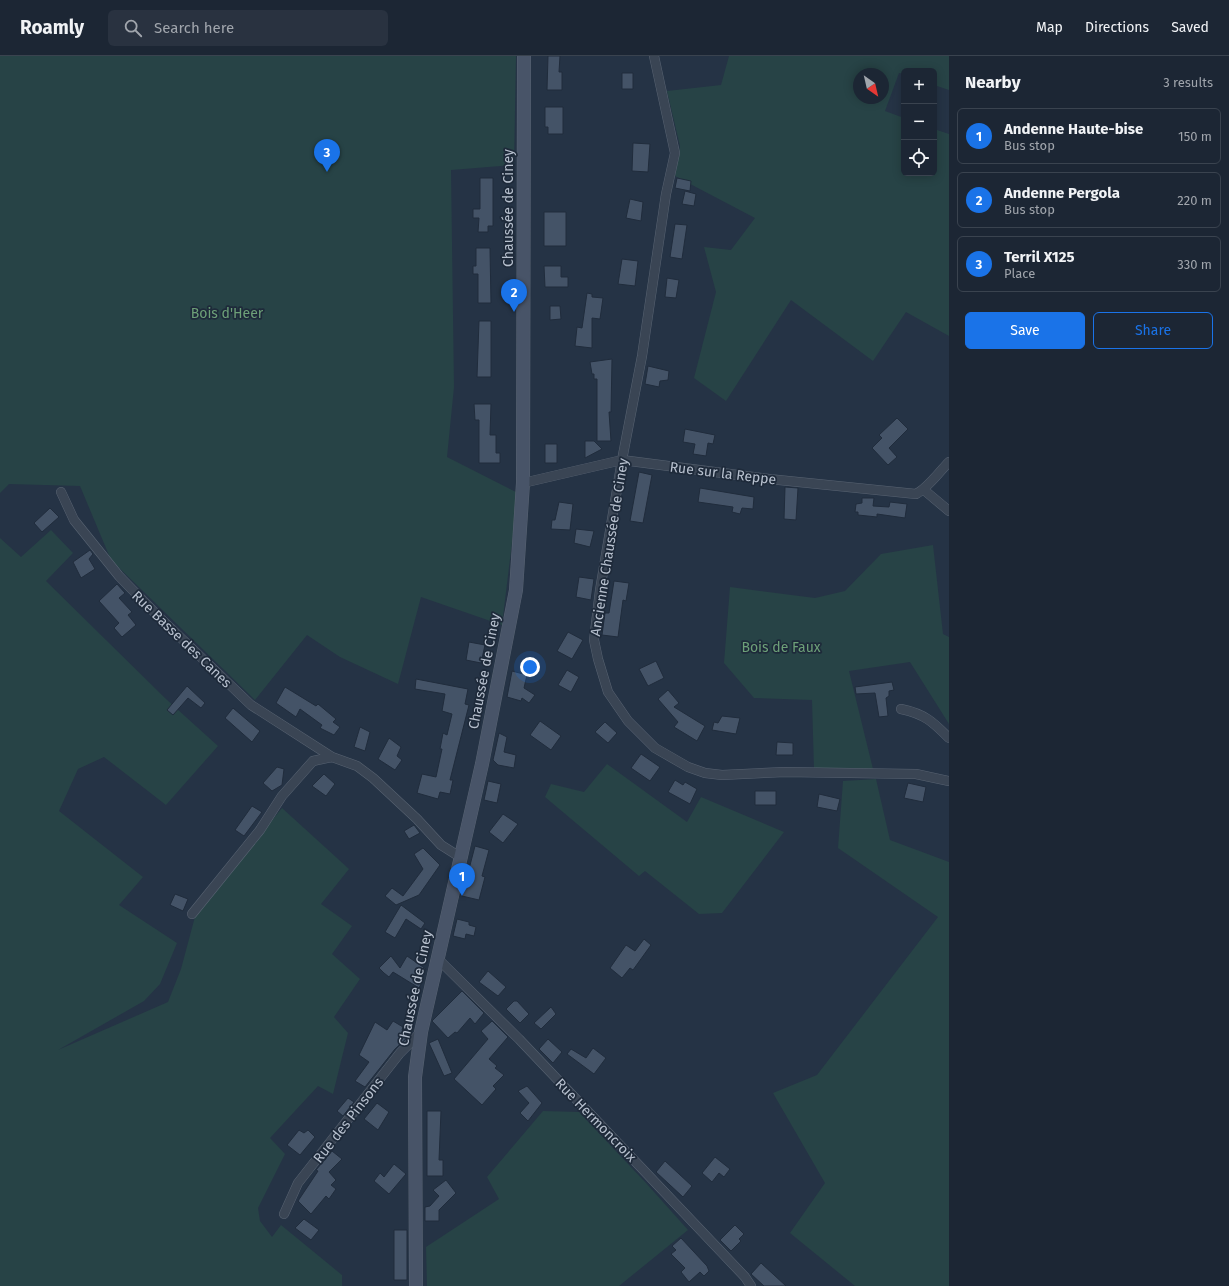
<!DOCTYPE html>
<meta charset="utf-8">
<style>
body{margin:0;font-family:"Fira Sans",sans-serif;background:#293240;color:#f1f3f6}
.controls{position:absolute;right:12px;top:12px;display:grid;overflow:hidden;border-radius:6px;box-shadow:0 2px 10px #0003}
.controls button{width:36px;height:36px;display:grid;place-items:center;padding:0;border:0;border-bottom:1px solid #3a434f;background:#1c2634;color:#f1f3f6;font:20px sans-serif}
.compass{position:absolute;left:853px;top:12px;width:36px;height:36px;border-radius:50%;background:#1c2634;box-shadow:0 2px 10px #0003;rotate:146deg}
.you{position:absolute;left:530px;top:611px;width:14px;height:14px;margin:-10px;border:3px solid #fff;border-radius:50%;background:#1a73e8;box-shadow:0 0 0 6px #1a73e833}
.badge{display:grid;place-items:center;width:26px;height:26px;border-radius:50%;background:#1a73e8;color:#fff;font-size:13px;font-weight:700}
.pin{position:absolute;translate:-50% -33px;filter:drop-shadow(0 1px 2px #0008)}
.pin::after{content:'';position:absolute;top:21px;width:14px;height:12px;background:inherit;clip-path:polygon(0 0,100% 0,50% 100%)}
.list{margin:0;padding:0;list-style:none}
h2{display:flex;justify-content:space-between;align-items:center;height:52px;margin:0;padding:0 16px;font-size:17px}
h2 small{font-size:13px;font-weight:400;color:#a0a5ac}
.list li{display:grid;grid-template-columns:26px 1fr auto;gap:12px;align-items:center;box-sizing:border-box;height:56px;margin:0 8px 8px;padding:0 8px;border:1px solid #3a434f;border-radius:6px}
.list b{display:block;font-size:15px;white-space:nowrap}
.list p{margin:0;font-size:13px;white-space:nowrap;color:#a0a5ac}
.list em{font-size:13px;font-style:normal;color:#a0a5ac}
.actions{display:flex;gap:8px;padding:12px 16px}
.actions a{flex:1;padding:9px 0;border:1px solid #1a73e8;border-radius:6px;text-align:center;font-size:14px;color:#1a73e8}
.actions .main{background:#1a73e8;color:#fff}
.icon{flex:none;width:22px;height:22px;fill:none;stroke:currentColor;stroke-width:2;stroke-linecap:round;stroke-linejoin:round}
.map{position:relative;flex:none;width:949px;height:1230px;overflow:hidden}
header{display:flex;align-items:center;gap:24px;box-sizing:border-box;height:56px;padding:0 20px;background:#1c2634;border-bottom:1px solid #3a434f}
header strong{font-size:19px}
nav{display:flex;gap:22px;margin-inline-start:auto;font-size:14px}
.search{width:280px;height:36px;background:#293240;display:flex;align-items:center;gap:10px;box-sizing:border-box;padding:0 14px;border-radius:6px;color:#a0a5ac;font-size:15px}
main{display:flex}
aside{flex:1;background:#1c2634}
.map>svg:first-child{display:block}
.green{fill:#274346;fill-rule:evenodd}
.building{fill:#445367;stroke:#202c3c}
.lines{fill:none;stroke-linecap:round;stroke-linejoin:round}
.street-casing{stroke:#586372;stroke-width:10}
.secondary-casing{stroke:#586372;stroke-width:14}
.street{stroke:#3a4554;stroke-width:9}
.secondary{stroke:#485468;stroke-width:13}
.labels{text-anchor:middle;stroke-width:3.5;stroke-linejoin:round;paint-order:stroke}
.street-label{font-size:14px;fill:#b7c0ce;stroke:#1e2a3a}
.park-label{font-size:14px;fill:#6da078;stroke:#1e2a3a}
</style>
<header>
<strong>Roamly</strong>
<div class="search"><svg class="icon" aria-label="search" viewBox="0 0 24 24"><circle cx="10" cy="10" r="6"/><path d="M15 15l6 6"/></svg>Search here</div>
<nav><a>Map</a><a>Directions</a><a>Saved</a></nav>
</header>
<main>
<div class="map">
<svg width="949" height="1230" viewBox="0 0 949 1230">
<rect width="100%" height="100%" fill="#253345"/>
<path class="green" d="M0 0H516L514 109 451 114 454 331 447 401 518 437 502 569 421 541 398 628 340 601 307 579 255 644 111 504 80 430 9 428 0 437Z
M729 0H949V34L934 29V15H904V18L899 17 885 55 904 62V117H934V73L949 78V280L906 256 873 305 791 244 726 345 694 322 716 236 704 191 731 194 755 162 675 120 680 90 667 35 721 29ZM859 18H883V42H859Z
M51 474 73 497 46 525 166 643 218 690 166 749 104 701 78 713 59 755 143 821 119 849 177 887 160 928 144 945 58 994 168 946 181 913 196 857 282 752 349 813 321 848 352 870 332 898 360 923 334 961 348 977 333 1038 318 1030 270 1082 285 1098 258 1152 260 1165 272 1181 281 1169 342 1219V1230H0V482L21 501Z
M933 489 943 578 949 581V668L910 606 849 615 873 713H814L812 644 754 642 724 607 730 531 815 542 845 535 881 498Z
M607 708 687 766 701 741 784 776 722 857 699 858 645 815 639 820 545 741 551 728 584 736Z
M876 723 890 784 949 806V1230H855L790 1177 825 1127 773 1037 817 1019 938 861 838 792 843 725Z
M543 1055 579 1056 646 1127 688 1174 619 1230H427L426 1191 499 1143 487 1121Z"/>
<path class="building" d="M548 0H560L559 16H562V34H547Z
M622 17H633V33H622Z
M545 51H563V78H548V71H545Z
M633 87 650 88 648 116 632 115Z
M480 122H493V170H488V176H478L479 162H473V153H480Z
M677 122 691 125 690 135 675 132Z
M685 135 696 138 694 150 682 148Z
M630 143 643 146 641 165 626 162Z
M544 156H566V190H544Z
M675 168 687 169 682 203 670 201Z
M476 192H490L491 247H478V218H473V210H476Z
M622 203 638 205 635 230 618 228Z
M544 210H561V221H568V231H545Z
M667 222 679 224 676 242 665 241Z
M587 237 592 238V241L603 242 600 263 592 262V292L575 290 577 271 582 272Z
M550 250H560L561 263 550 264Z
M479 265H491V321H477Z
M612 303 611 356H609L611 385H597V323H594V318H592L590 306Z
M648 310 669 315 668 324 660 325 659 331 645 328Z
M474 348H491L490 379H496V397H500V407H479V364H475Z
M897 362 908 373 889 392 897 401 888 409 872 392 882 382 879 379Z
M685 373 715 379 713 388 708 387 706 400 693 398 695 388 683 386Z
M585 385H594L602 393 585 402Z
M545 388H557V407H545Z
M639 416 652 419 643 467 630 465Z
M785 431 798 432 796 464 784 463Z
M700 432 754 441 753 453 742 452 740 458 732 456 733 451 698 446Z
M862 442H874L873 450 889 451 890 446 907 448 905 462 877 458V461L858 459V456H855L856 448 862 447Z
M559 446 573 448 570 474 551 473 552 464H555Z
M50 452 59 461 42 476 34 467Z
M576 473 594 475 590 491 574 487Z
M90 494 93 498 89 503 95 513 81 522 73 506Z
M579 521 594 523 591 544 576 541Z
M614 525 629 527 626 545 623 544 618 581 602 579 605 557H609Z
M117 528 125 537 119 542 132 556 128 559 136 569 122 581 114 572 119 567 99 545Z
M568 576 583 584 572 603 557 595Z
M469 586 485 589 481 607 466 604Z
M656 605 664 622 648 630 639 613Z
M567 614 579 621 571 636 558 629Z
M512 615 527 619 524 632 535 639 529 647 522 642 521 645 507 641Z
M416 623 468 633 465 648 469 649 450 724H453L450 738 440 736 438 743 417 737 422 718 436 721 442 693H440L443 677 447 679 452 658 442 655 445 638 415 633Z
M892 626 894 634 889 635V640L886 642 888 660 879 661 875 637 856 638 855 631Z
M187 630 205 647 201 652 188 642 173 659 167 654Z
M285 631 316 650 318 648 336 663 333 666 340 671 334 679 320 672 322 669 300 653 296 661 276 647Z
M668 634 679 647 674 651 705 670 697 685 674 671 678 666 658 643Z
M233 652 260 675 252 686 225 662Z
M722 660 740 662 736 678 712 674 714 666 718 667Z
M540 665 561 680 551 694 530 679Z
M605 666 617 677 608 687 595 676Z
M360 671 370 676 365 695 354 691Z
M499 677 507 681 504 696 516 699 514 712 498 709 493 704Z
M389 682 401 691 397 700 402 704 395 714 378 703Z
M777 686 793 687V699H776Z
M641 698 660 711 650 725 631 712Z
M277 711 284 713 282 729 272 735 263 727Z
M324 718 335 728 326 740 312 730Z
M675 724 683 729 685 726 697 733 690 748 668 736Z
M488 725 501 728 497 747 484 744Z
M908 727 926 731 923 746 904 742Z
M755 735H776V749H755Z
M819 738 840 743 837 755 817 751Z
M252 750 262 756 244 780 235 774Z
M503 758 518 768 503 787 489 776Z
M414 769 420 777 409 783 404 775Z
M475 790 489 794 482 820 485 821 479 844 462 840Z
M423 792 440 809 419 839 396 849 385 840 392 832 403 840 423 813 414 798Z
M175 838 188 843 183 855 170 849Z
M401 849 425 867 421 873 406 863 395 882 385 876Z
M457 863 469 866V869L476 871 474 880 466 878 465 883 453 880Z
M644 883 651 889 633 914 630 912 622 922 610 912 626 889 635 895Z
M391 900 400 912 407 900 426 913 420 922 423 924 419 932 393 916 389 921 384 917 379 912Z
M488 915 506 931 498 940 479 926Z
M462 935 484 957 475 968 470 962 457 977 455 976 448 982 432 965Z
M514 945H517L529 958 520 967 506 953Z
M551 951 556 958 541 973 534 967Z
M393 965 403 971 402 974 410 979 395 993 365 1031 355 1025 369 1006 359 999 375 966 387 974Z
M492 965 508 981 489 1003 497 1010 495 1012 504 1019 493 1030 496 1033 482 1049 454 1023 488 983 481 975Z
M438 983 452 1017 444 1020 429 987Z
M548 983 562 996 553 1007 539 993Z
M593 992 606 1002 594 1018 567 998 571 993 586 1002Z
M527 1030 542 1047 528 1065 520 1057 529 1047 518 1035Z
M348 1042 354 1046 343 1060 337 1055Z
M377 1047 389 1056 378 1074 364 1063Z
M427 1055H441L439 1104H443V1120H427Z
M299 1074 304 1077 308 1074 315 1081 300 1099 287 1089Z
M332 1095 342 1103 329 1116 336 1124 331 1129 336 1133 329 1143 326 1140 311 1158 298 1145 318 1115 316 1114Z
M715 1101 730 1113 724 1121 719 1117 712 1126 702 1117Z
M665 1105 692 1130 683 1141 656 1116Z
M394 1108 406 1118 389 1138 374 1125 380 1117 384 1121Z
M446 1124 456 1137 439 1154V1165H425V1151L430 1150 439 1140 433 1134Z
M304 1163 319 1174 311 1184 295 1172Z
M735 1169 744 1178 739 1183 741 1185 731 1195 720 1184Z
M394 1174H407V1224H394Z
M681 1182 707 1210 709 1215 704 1220 700 1216 689 1226 681 1216 685 1212 671 1198 676 1194 672 1190Z
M761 1207 786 1230H764L751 1218Z"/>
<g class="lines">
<defs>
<path id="street" d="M654 0 675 97 666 138 642 300 622 404 600 534 594 584 598 603 608 636 628 665 655 692 688 711 705 717 722 719 785 716 916 718 949 725
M523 427 622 404 769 423 916 438C928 432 939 416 949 406
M924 434 949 455
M61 436 74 464 119 520 159 561 251 649 332 701
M901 653C925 658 933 666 949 682
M192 858 260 774 282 740 313 705 332 701 357 710 373 722 417 763 441 789 460 801
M437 902 519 983 745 1221 751 1230
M284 1158 298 1127 400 997 421 976"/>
<path id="secondary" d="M416 1230 415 1021 421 976 482 708 516 534 523 427 524 0"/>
</defs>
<use href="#street" class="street-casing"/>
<use href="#secondary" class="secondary-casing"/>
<use href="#street" class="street"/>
<use href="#secondary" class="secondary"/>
</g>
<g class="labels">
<g class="street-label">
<text transform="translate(508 152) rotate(-90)" y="5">Chaussée de Ciney</text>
<text transform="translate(723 417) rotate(7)" y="5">Rue sur la Reppe</text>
<text transform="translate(609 491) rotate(-81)" y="5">Ancienne Chaussée de Ciney</text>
<text transform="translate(182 583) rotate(44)" y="5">Rue Basse des Canes</text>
<text transform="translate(484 615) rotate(-79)" y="5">Chaussée de Ciney</text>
<text transform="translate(415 932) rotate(-78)" y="5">Chaussée de Ciney</text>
<text transform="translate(348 1064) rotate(-52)" y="5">Rue des Pinsons</text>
<text transform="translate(596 1064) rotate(46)" y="5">Rue Hermoncroix</text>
</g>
<g class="park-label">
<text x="227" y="262">Bois d'Heer</text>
<text x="781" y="596">Bois de Faux</text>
</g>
</g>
</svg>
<div class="controls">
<button>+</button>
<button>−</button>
<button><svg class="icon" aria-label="locate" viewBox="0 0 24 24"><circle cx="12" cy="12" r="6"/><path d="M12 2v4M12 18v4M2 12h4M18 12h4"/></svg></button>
</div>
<svg class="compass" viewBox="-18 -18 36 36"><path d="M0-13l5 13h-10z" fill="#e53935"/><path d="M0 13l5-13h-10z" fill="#a0a5ac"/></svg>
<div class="you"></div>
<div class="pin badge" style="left:462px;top:840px">1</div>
<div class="pin badge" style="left:514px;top:256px">2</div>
<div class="pin badge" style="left:327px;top:116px">3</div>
</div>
<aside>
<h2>Nearby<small>3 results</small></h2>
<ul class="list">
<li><span class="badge">1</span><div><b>Andenne Haute-bise</b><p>Bus stop</p></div><em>150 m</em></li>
<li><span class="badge">2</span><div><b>Andenne Pergola</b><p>Bus stop</p></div><em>220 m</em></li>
<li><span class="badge">3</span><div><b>Terril X125</b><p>Place</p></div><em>330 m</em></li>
</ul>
<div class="actions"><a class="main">Save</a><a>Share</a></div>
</aside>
</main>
